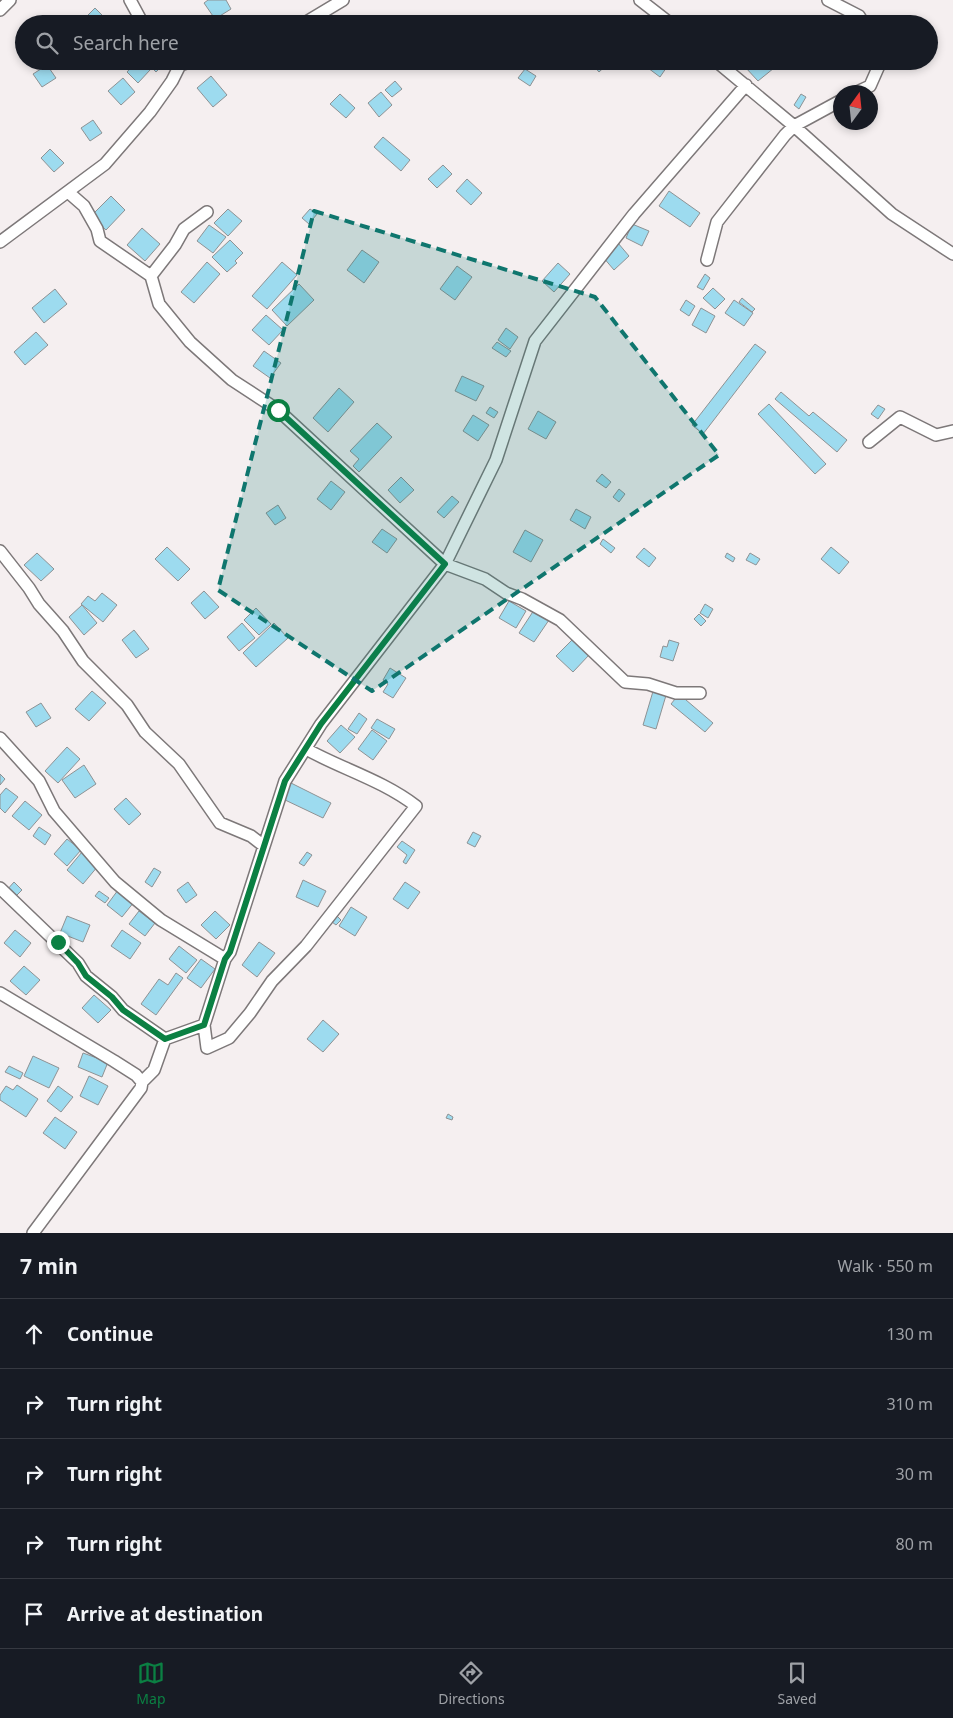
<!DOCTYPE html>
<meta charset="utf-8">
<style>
body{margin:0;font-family:"Noto Sans",sans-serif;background:#242831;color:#f1f3f6}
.compass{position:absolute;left:833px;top:85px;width:45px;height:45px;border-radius:50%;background:#171b24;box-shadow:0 2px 8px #0003;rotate:15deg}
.stop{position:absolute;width:15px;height:15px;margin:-11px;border:4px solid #0b8043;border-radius:50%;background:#fff}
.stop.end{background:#0b8043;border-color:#fff;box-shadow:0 1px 5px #0008}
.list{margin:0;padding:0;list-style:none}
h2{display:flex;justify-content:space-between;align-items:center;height:65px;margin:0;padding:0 20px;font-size:21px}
h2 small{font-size:16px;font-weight:400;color:#9ea1a6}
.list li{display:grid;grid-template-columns:32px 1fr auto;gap:15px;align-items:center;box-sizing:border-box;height:70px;padding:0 20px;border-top:1px solid #363941}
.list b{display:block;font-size:19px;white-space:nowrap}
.list em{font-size:16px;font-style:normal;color:#9ea1a6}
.icon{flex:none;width:28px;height:28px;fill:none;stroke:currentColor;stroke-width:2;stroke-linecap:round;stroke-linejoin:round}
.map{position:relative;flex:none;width:953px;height:1233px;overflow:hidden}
.search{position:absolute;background:#171b24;box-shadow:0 2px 8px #0003;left:15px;right:15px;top:15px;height:55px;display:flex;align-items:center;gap:12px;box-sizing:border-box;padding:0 18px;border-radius:28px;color:#9ea1a6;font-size:19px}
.sheet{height:415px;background:#171b24}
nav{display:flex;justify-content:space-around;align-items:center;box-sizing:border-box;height:70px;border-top:1px solid #363941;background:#171b24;font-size:14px;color:#9ea1a6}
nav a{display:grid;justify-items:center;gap:2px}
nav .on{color:#0b8043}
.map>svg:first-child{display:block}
.building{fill:#9ddbef;stroke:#8e9294}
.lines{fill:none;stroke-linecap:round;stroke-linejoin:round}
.street-casing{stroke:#7d7879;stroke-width:14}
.street{stroke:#fff;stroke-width:11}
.route{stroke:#0b8043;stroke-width:6}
.marked{fill:#0f766e;fill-opacity:0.2;stroke:#0f766e;stroke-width:4;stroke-dasharray:10 6;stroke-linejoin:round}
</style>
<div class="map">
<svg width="953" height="1233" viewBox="0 0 953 1233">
<rect width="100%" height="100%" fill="#f5eff0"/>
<path class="building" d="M208 0H226L231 9 215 19 204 3Z
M95 8 111 24H86L83 20Z
M207 15 213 22 212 24H198Z
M137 61H140L150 70 138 83 127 72Z
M145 61H167L156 72Z
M593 61H611L599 72 591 63Z
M652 61H671L660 77 648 68Z
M752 61H768L774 68 758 81 745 67Z
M47 65 56 78 42 87 33 74Z
M525 69 536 76 530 86 518 78Z
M211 76 227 95 213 107 197 88Z
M123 78 135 92 121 105 108 91Z
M395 81 402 89 392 97 385 90Z
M381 92 392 105 379 117 368 103Z
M340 94 355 108 346 118 330 104Z
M801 94 806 97 799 109 794 105Z
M93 120 102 133 90 141 81 128Z
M383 137 410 160 401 171 374 147Z
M50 149 64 163 54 172 41 158Z
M443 165 452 174 437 188 428 179Z
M467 179 482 193 471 205 456 191Z
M669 191 700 213 690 227 659 206Z
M111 196 125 210 106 230 91 216Z
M228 209 242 221 228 236 214 223Z
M310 209 317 214 309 224 302 218Z
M632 224 649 231 642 246 626 238Z
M209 225 226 237 213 253 197 241Z
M142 228 160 244 145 261 127 245Z
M230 240 243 253 235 261 237 263 227 272 212 257Z
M618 243 629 256 614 270 603 257Z
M362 250 379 262 364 283 347 270Z
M207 262 220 274 194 303 181 292Z
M282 262 297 275 267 309 252 296Z
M558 263 570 274 554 292 542 281Z
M457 266 472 277 455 300 440 289Z
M705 274 710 278 703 290 697 287Z
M299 284 314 300 287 326 272 310Z
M713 288 725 299 715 309 703 298Z
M55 289 67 304 44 323 32 308Z
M742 298 755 309 752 312 739 302Z
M686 300 695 306 689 316 680 310Z
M734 300 753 313 744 326 725 313Z
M701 308 715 316 706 333 692 325Z
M266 315 283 330 269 345 252 330Z
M506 328 518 337 510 349 498 340Z
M36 332 48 345 25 365 14 352Z
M497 342 511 351 506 357 492 348Z
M755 344 766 352 703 434 692 425Z
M264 351 281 363 270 378 253 366Z
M462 376 484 386 476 401 455 391Z
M339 388 354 402 328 432 313 418Z
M781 392 809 416 813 412 847 440 837 452 775 399Z
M769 404 826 464 815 474 758 414Z
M878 405 885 409 878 419 871 414Z
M490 407 498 412 494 418 486 413Z
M538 411 556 422 546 439 528 429Z
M473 415 489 425 478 441 463 431Z
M377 423 392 437 359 472 353 466 359 459 350 451Z
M602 474 611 482 606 488 596 481Z
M401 477 414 490 400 503 388 490Z
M331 481 345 492 331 510 317 499Z
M619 489 625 494 619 502 613 497Z
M452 496 459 502 444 518 437 512Z
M278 505 286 518 275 525 266 513Z
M576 509 591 517 585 529 570 520Z
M382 529 397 539 387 553 372 542Z
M525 530 543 540 531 562 513 552Z
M603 539 615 548 611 553 600 544Z
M167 547 190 569 178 581 155 559Z
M831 547 849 562 839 574 821 559Z
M644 548 656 558 649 567 636 557Z
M37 553 54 569 41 581 24 565Z
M727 553 735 558 733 562 725 557Z
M750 553 760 559 756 565 746 560Z
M204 591 219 607 205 619 191 603Z
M102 593 117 605 103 622 81 604 88 596 95 601Z
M509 601 526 611 516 628 499 618Z
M705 604 713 609 708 618 700 613Z
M82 605 97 623 84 635 69 617Z
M256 608 271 624 259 635 244 620Z
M534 610 549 620 534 642 519 633Z
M699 614 706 621 701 626 694 619Z
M242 623 255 638 239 651 227 637Z
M274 623 288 638 256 667 243 653Z
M134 630 149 649 136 658 122 640Z
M572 640 589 655 573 672 556 656Z
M669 640 679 643 673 661 660 657 663 646 667 647Z
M390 668 406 678 393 698 383 692 388 684 383 680Z
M654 688 667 692 656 729 643 725Z
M92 691 106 703 89 721 75 709Z
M679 694 713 723 705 732 671 704Z
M41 703 51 718 36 727 26 712Z
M359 713 367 719 357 734 348 729Z
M377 719 395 729 389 739 371 728Z
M341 725 355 737 340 753 327 741Z
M372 730 387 741 373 760 358 749Z
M67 747 80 759 58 783 45 771Z
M84 765 96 784 75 798 62 780Z
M0 774 5 779 0 785Z
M291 783 331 803 323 818 283 799Z
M6 788 18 797 5 813 0 808V795Z
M126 798 141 814 129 825 114 809Z
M25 801 42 815 29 830 12 816Z
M39 827 51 835 45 845 33 836Z
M473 832 481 836 475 847 467 843Z
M67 839 81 850 67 866 54 854Z
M402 841 415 850 406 864 403 862 407 855 397 847Z
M82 852 98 866 83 884 67 870Z
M307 852 312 855 304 866 299 863Z
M154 868 161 872 152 887 145 882Z
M303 880 326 891 318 907 296 897Z
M14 882 22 890 14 898 6 891Z
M188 882 197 895 186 903 177 890Z
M405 882 420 892 408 909 393 899Z
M118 890 134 902 122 917 107 905Z
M99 891 109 898 105 903 95 896Z
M351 907 367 917 355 936 339 926Z
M139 911 155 923 145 936 129 924Z
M215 911 230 925 216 939 201 925Z
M67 916 90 925 83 942 60 933Z
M337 916 341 920 336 925 332 922Z
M15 930 31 943 20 957 4 943Z
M122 930 141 943 130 959 111 946Z
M259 942 275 953 257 977 242 965Z
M179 946 197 960 186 973 169 959Z
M201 959 215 969 201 988 187 978Z
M24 966 40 980 26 995 10 981Z
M176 973 183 978 156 1015 141 1004 159 979 168 985Z
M94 995 111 1010 98 1023 82 1008Z
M323 1020 339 1034 323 1052 307 1039Z
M83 1053 108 1062 102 1077 78 1067Z
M33 1056 59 1068 49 1088 24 1076Z
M9 1066 23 1073 20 1079 5 1072Z
M89 1076 108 1086 98 1105 80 1096Z
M17 1085 38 1099 26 1117 0 1100V1095L6 1086 13 1090Z
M58 1086 73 1097 61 1112 47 1101Z
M448 1114 453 1117 452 1120 446 1118Z
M55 1117 77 1132 65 1149 43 1133Z"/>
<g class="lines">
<defs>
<path id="street" d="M130 0 143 24
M640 0 671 24
M828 0 859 16 864 24
M0 10 10 0
M303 24 343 0
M716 61 794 126 892 214 953 254
M180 65 192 61
M857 92 870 86 881 61
M68 192 84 206 97 229 100 241 151 276 159 304 190 342 232 380 278 410 445 564 485 579 506 593 522 599 560 620 625 682 648 684 676 693H700
M0 242 105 164 150 112 172 81 180 65V61
M707 260 717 222 785 135 794 126 840 101
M151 276 175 245 184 229 207 212
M869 442 900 417 936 435 953 431
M0 551 29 588 39 604 63 631 83 661 127 705 145 732 179 764 220 823 251 836 264 846
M0 738 39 781 54 811 115 882 161 920 225 959
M0 888 78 963 86 976 112 997 123 1010 165 1039 154 1070 142 1082 141 1088 33 1233
M0 993 114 1061 136 1075 142 1082
M204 1025 207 1048 229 1038 250 1013 272 981 306 946 416 806C382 780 342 769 306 749
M165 1039 204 1025 225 959 230 952 285 781 321 724 445 564 496 460 535 341 634 214 746 85"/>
</defs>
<use href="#street" class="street-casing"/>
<use href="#street" class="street"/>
</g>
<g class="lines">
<path class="route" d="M58 942 78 963 86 976 112 997 123 1010 165 1039 204 1025 225 959 230 952 285 781 321 724 445 564 278 410"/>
</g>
<path class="marked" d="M314 211 595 297 719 455 372 691 218 590Z"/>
</svg>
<svg class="compass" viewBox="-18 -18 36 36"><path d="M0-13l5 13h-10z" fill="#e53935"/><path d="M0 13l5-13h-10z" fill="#9ea1a6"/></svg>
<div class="stop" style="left:278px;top:410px"></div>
<div class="stop end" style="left:58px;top:942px"></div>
<div class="search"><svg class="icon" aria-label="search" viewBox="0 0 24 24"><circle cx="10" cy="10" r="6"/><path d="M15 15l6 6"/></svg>Search here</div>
</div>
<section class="sheet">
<h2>7 min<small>Walk · 550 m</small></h2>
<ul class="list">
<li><svg class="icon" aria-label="ahead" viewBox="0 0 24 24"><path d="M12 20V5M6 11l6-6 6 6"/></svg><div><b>Continue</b></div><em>130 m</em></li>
<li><svg class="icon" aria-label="right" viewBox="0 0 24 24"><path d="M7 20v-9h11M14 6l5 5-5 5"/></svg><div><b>Turn right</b></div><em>310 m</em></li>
<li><svg class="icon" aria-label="right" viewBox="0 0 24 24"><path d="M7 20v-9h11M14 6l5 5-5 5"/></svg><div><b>Turn right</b></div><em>30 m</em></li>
<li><svg class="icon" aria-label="right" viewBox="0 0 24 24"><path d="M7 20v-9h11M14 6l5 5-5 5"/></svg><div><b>Turn right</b></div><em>80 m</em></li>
<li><svg class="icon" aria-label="arrive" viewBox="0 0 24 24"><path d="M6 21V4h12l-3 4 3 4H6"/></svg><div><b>Arrive at destination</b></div></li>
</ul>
</section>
<nav>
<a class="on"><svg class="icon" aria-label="map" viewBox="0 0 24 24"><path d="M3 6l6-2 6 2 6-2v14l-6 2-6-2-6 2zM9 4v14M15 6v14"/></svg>Map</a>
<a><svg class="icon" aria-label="directions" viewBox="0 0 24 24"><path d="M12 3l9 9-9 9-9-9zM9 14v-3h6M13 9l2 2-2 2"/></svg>Directions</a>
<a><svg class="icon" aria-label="saved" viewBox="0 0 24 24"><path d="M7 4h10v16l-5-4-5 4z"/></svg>Saved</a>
</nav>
